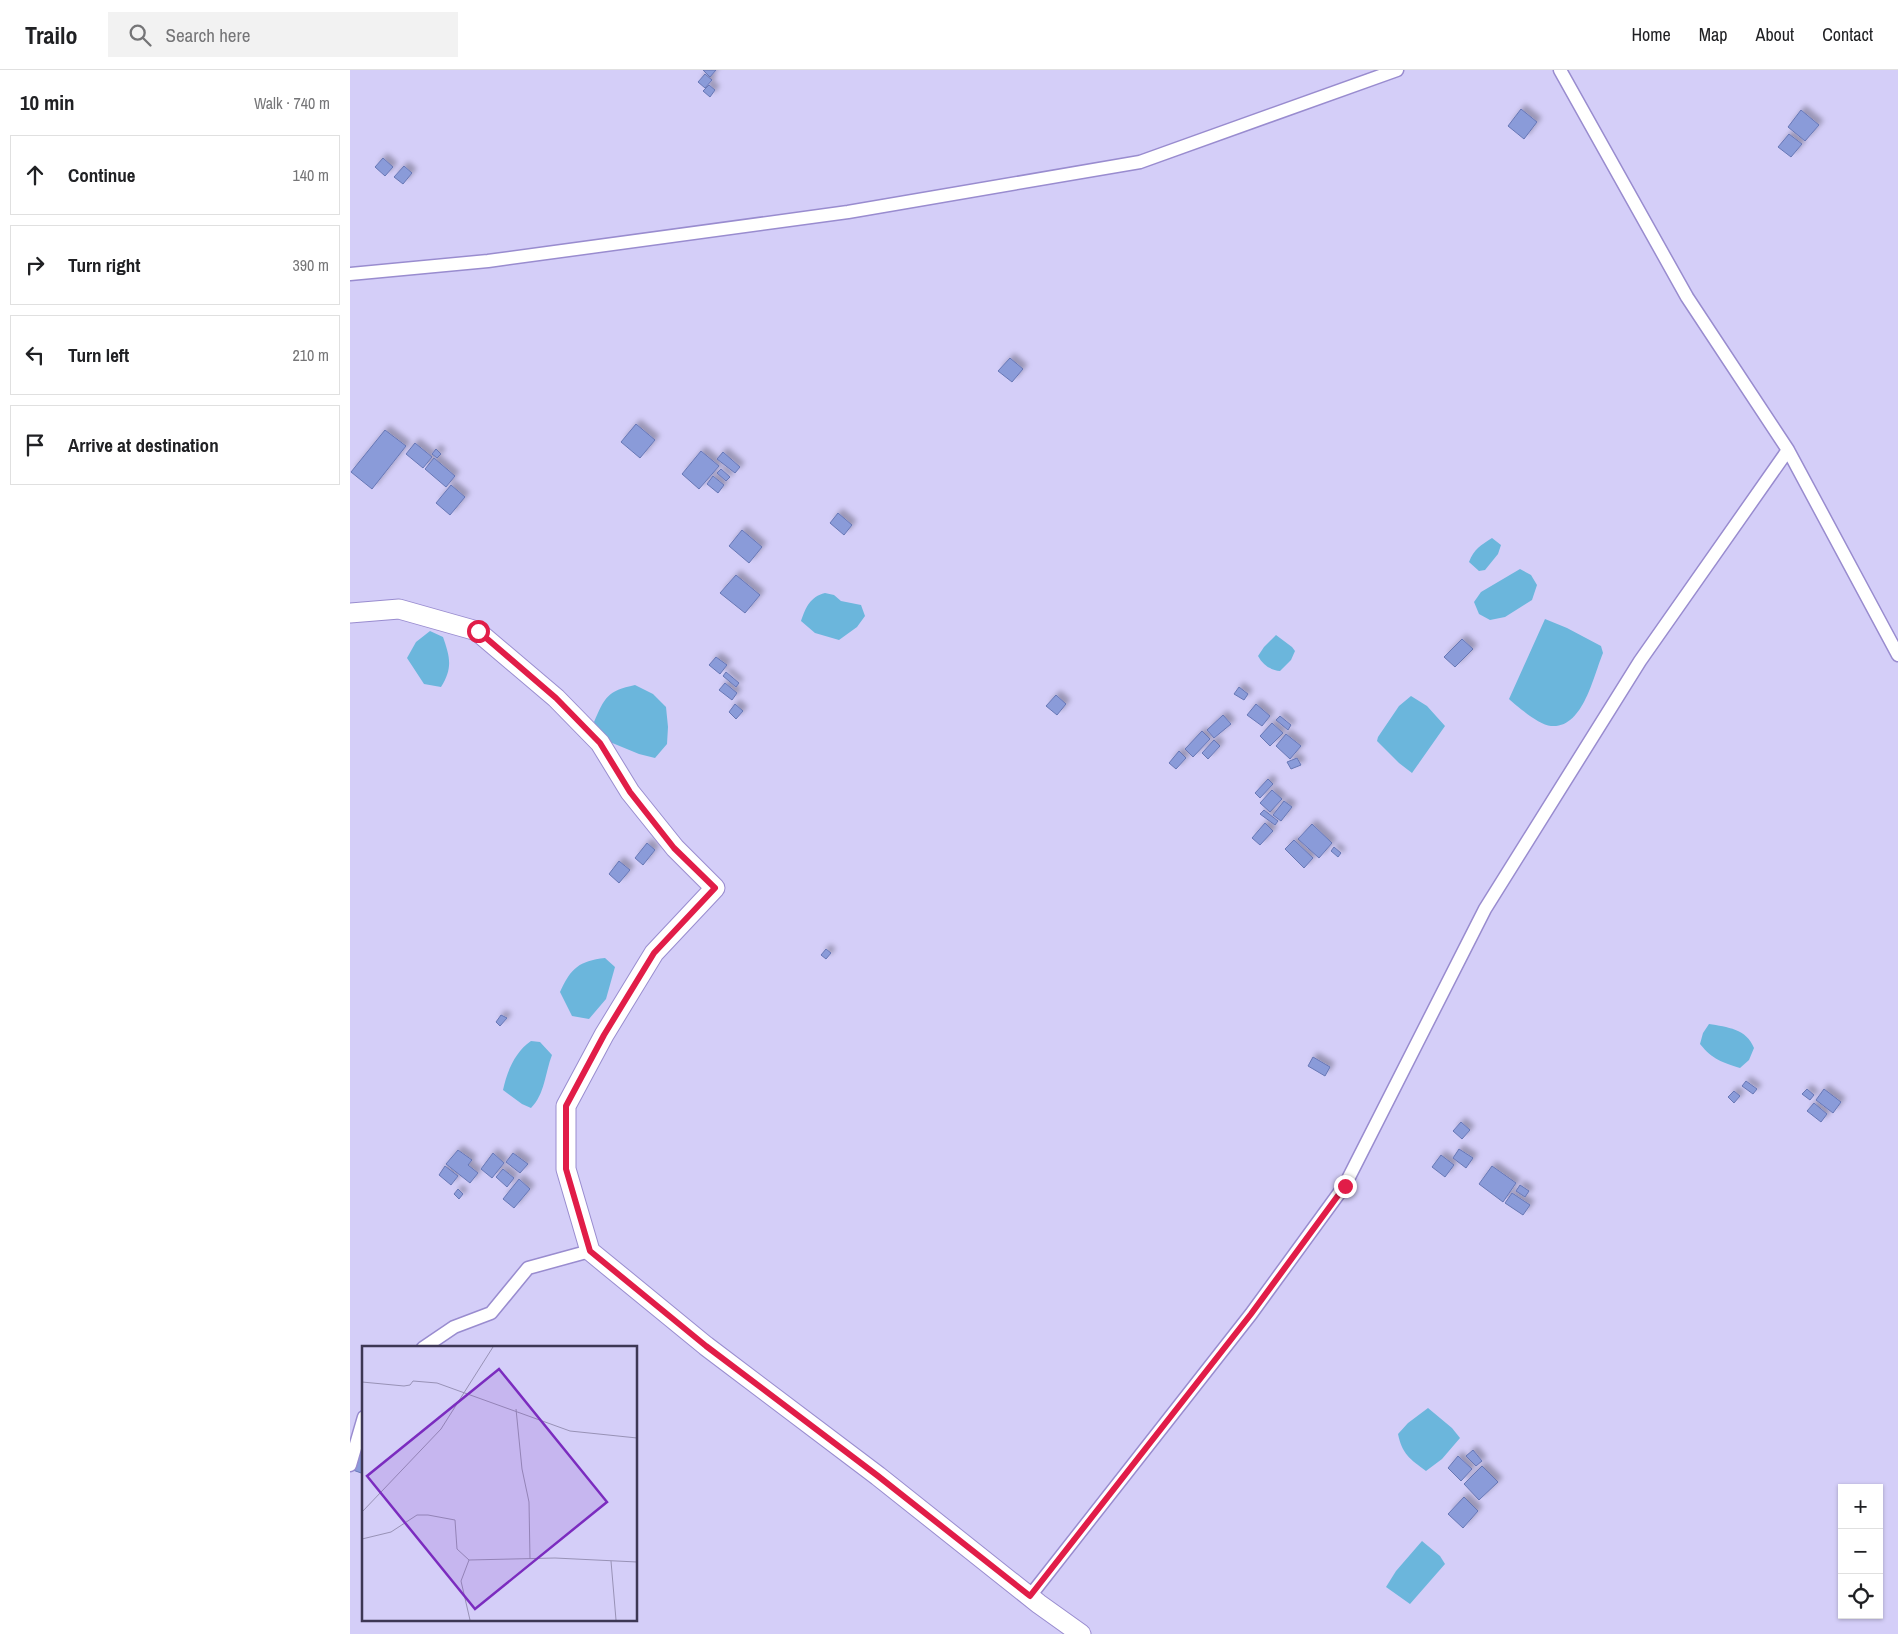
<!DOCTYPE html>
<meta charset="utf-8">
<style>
body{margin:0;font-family:"Archivo Narrow",sans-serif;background:#f2f2f2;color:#202124}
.controls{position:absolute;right:15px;bottom:15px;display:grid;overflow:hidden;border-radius:0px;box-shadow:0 1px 4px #0004}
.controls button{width:45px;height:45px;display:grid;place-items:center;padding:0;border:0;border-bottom:1px solid #e0e0e0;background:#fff;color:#202124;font:25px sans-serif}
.stop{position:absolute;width:15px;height:15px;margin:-11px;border:4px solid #e11d48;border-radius:50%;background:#fff}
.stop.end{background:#e11d48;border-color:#fff;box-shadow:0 1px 5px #0008}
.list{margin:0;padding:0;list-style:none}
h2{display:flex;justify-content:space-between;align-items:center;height:65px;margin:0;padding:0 20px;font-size:21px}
h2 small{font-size:16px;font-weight:400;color:#757577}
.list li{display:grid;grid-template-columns:32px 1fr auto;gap:15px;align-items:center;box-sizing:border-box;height:80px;margin:0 10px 10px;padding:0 10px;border:1px solid #e0e0e0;border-radius:0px}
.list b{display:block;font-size:19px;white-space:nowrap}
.list em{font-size:16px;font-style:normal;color:#757577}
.icon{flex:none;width:28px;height:28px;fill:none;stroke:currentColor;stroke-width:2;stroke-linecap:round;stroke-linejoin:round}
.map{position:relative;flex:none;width:1548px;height:1564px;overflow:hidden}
header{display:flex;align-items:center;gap:30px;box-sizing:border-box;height:70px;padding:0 25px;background:#fff;border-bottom:1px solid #e0e0e0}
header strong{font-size:24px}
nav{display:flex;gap:28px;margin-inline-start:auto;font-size:18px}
.search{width:350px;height:45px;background:#f2f2f2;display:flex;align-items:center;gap:12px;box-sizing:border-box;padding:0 18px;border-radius:0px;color:#757577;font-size:19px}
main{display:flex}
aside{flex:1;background:#fff}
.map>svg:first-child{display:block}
.water{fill:#6bb6dc}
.building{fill:#8a9bd9;stroke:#6777b5;filter:url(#shadow)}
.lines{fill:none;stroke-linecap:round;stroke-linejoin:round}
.street-casing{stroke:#998ccf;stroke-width:15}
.secondary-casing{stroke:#998ccf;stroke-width:21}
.street{stroke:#fff;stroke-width:12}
.secondary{stroke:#fff;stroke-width:19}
.route{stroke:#e11d48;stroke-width:6}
.inset-road{fill:none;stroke:#9892b6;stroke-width:1}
.view{fill:#7b2cbf;fill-opacity:0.15;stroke:#7b2cbf;stroke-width:2.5}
.inset-edge{fill:none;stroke:#3d3754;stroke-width:2.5}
</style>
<header>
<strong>Trailo</strong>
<div class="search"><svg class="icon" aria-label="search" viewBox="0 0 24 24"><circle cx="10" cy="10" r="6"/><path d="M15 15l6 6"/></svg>Search here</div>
<nav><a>Home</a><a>Map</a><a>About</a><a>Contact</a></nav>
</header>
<main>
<aside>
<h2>10 min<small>Walk · 740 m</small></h2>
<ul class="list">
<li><svg class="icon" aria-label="ahead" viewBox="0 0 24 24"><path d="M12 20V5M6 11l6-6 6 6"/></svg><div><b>Continue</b></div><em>140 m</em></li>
<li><svg class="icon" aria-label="right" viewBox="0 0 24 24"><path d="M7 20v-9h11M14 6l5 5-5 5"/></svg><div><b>Turn right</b></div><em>390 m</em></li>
<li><svg class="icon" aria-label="left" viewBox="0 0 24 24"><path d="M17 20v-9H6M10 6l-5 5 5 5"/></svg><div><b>Turn left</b></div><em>210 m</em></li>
<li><svg class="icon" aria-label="arrive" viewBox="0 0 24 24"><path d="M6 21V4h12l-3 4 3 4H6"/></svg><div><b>Arrive at destination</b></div></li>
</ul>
</aside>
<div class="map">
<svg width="1548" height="1564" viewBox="0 0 1548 1564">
<defs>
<filter id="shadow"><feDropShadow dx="4.5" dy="-4.5" stdDeviation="2.5" flood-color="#0004"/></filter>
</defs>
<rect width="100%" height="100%" fill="#d4cef8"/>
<path class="water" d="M1142 468 1151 475 1148 484 1135 500 1129 501 1119 492C1124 479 1131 475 1142 468Z
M1170 499 1181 505 1187 515 1182 530 1155 547 1140 550 1129 544 1124 532 1131 522Z
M475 523 484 525 491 531 511 535 515 546 507 557 489 570 465 563 451 551C456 537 460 527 475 523Z
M1195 549 1217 558 1251 576 1253 583C1243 607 1233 659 1201 656 1189 655 1168 637 1159 629Z
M80 561 93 567C100 587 103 598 91 617L74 614 57 588 66 572Z
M926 565 942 577 945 581 941 590 930 601C920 600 913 595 908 586L914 577Z
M285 615 303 624 316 637 318 657 317 674 305 688 289 684 255 670 244 652C255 627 257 621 285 615Z
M1061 626 1077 636 1095 656 1062 703 1049 693 1027 671 1028 667 1049 636Z
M255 888 265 897 256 929 239 949 222 946 210 922C221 898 229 891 255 888Z
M1359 954C1377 957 1397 959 1404 978L1399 990 1390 998C1372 992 1363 990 1350 974L1353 963Z
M181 971 190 972 202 985C195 1003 195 1024 181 1038L172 1034 153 1020C157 1001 165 982 181 971Z
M1078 1338 1102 1358 1110 1368 1092 1389 1076 1401C1060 1389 1052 1384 1048 1364L1058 1353Z
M1072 1471 1090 1486 1095 1494 1060 1534 1036 1517 1046 1501Z"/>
<path class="building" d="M353 0H366L360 7Z
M355 4 362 10 355 18 348 12Z
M359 15 365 20 360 27 353 21Z
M1171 39 1187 52 1174 69 1158 56Z
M1451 40 1469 55 1455 71 1438 57Z
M1439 64 1452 74 1441 87 1428 77Z
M33 88 43 97 35 106 25 97Z
M54 96 62 103 53 114 44 107Z
M660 288 673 299 662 312 648 301Z
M286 354 305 370 290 388 271 372Z
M35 360 56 376 22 419 1 402Z
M65 373 82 387 73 398 56 384Z
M86 379 91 384 87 388 82 384Z
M351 381 369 396 349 419 332 404Z
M373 382 390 397 385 403 367 389Z
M84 388 105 406 96 417 75 399Z
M371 399 380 407 376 411 367 403Z
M363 406 374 415 368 423 357 414Z
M101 415 115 427 100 445 86 433Z
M488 443 502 455 494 465 480 453Z
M392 460 412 477 399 493 379 476Z
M386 505 410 525 395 543 370 523Z
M1112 569 1123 579 1105 597 1094 587Z
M366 587 377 595 370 604 359 595Z
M376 602 389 613 386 617 373 606Z
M375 613 387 623 382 630 369 620Z
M889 617 898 624 894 630 884 624Z
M706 625 716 634 707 645 696 636Z
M385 634 393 641 386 649 379 642Z
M906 634 920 646 912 656 897 645Z
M873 645 881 654 864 668 857 660Z
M930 646 941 655 938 660 926 650Z
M922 653 933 663 920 676 910 666Z
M852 661 860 669 843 687 835 679Z
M936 664 951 676 940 689 926 676Z
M864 670 870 676 858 689 852 683Z
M829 681 836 688 826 699 819 693Z
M947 688 951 695 941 699 937 692Z
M918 709 923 714 910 728 905 723Z
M922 720 932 729 920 742 910 733Z
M934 731 942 737 931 751 923 745Z
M914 740 928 751 925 755 910 744Z
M915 753 923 761 910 775 902 768Z
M962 754 982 773 969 788 948 769Z
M944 770 963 788 954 798 935 779Z
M297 773 305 780 293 795 285 788Z
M984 777 991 783 988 787 981 781Z
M269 791 280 800 269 813 259 804Z
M476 879 481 883 476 889 471 885Z
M151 945 157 948 150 956 146 952Z
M963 987 980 997 975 1006 958 996Z
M1396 1011 1407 1019 1403 1024 1392 1016Z
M1457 1019 1464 1025 1460 1030 1452 1024Z
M1474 1019 1491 1032 1483 1043 1466 1030Z
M1384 1021 1390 1026 1384 1033 1378 1027Z
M1464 1033 1477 1044 1471 1052 1457 1041Z
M1111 1052 1120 1060 1112 1069 1103 1061Z
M1109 1079 1123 1088 1116 1098 1103 1088Z
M108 1080 122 1090 118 1095 128 1103 120 1113 96 1094Z
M143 1083 154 1093 142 1108 131 1099Z
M163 1083 178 1094 170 1103 156 1092Z
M1091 1085 1104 1095 1095 1107 1082 1097Z
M95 1096 108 1106 101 1115 89 1105Z
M1142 1096 1166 1113 1153 1132 1129 1114Z
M153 1099 164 1108 157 1117 146 1107Z
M169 1109 180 1119 164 1138 153 1129Z
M1170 1115 1179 1121 1175 1127 1166 1121Z
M108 1119 113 1124 109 1129 104 1124Z
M1162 1123 1180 1135 1173 1145 1155 1133Z
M6 1379 14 1382V1404L0 1399Z
M1123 1380 1132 1391 1126 1396 1116 1386Z
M1108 1386 1122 1399 1111 1411 1098 1398Z
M1132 1396 1148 1412 1129 1430 1114 1414Z
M1114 1427 1128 1441 1113 1458 1098 1444Z"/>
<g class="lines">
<defs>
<path id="street" d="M1210 0 1337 227 1438 380 1548 585
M0 204 138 191 498 142 790 92 1047 0
M73 1278 104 1257 141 1243 178 1198 240 1181
M0 1395 14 1347
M680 1526 901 1244 995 1115 1135 839 1290 591 1438 380"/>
<path id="secondary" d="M0 543 49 539 127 561 206 628 250 673 280 722 325 778 365 818 304 883 254 965 216 1036V1099L240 1181 356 1276 528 1406 689 1534 731 1564"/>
</defs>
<use href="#street" class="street-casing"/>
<use href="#secondary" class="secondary-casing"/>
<use href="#street" class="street"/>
<use href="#secondary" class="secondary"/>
</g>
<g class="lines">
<path class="route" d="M128 561 206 628 250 673 280 722 324 778 365 818 304 883 254 965 216 1036V1099L240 1181 356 1276 528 1406 680 1526 901 1244 995 1116"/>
</g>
<g transform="translate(12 1276)">
<rect width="275" height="275" fill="#d4cef8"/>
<path class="inset-road" d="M0 36 42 40 48 39 51 35 75 37 208 85 275 92M154 63 160 123 167 156 168 213M0 166 79 83 131 1M0 193 29 186 55 169H66L93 174 95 203 107 214 193 212 275 216M107 214 99 235 108 274M249 215 254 274"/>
<path class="view" d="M137 23 245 156 113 263 5 130Z"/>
<rect width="275" height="275" class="inset-edge"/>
</g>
</svg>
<div class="controls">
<button>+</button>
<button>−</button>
<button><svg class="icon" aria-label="locate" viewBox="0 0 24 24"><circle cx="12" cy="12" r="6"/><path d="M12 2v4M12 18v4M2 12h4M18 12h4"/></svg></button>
</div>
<div class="stop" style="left:128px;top:561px"></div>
<div class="stop end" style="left:995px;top:1116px"></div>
</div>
</main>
